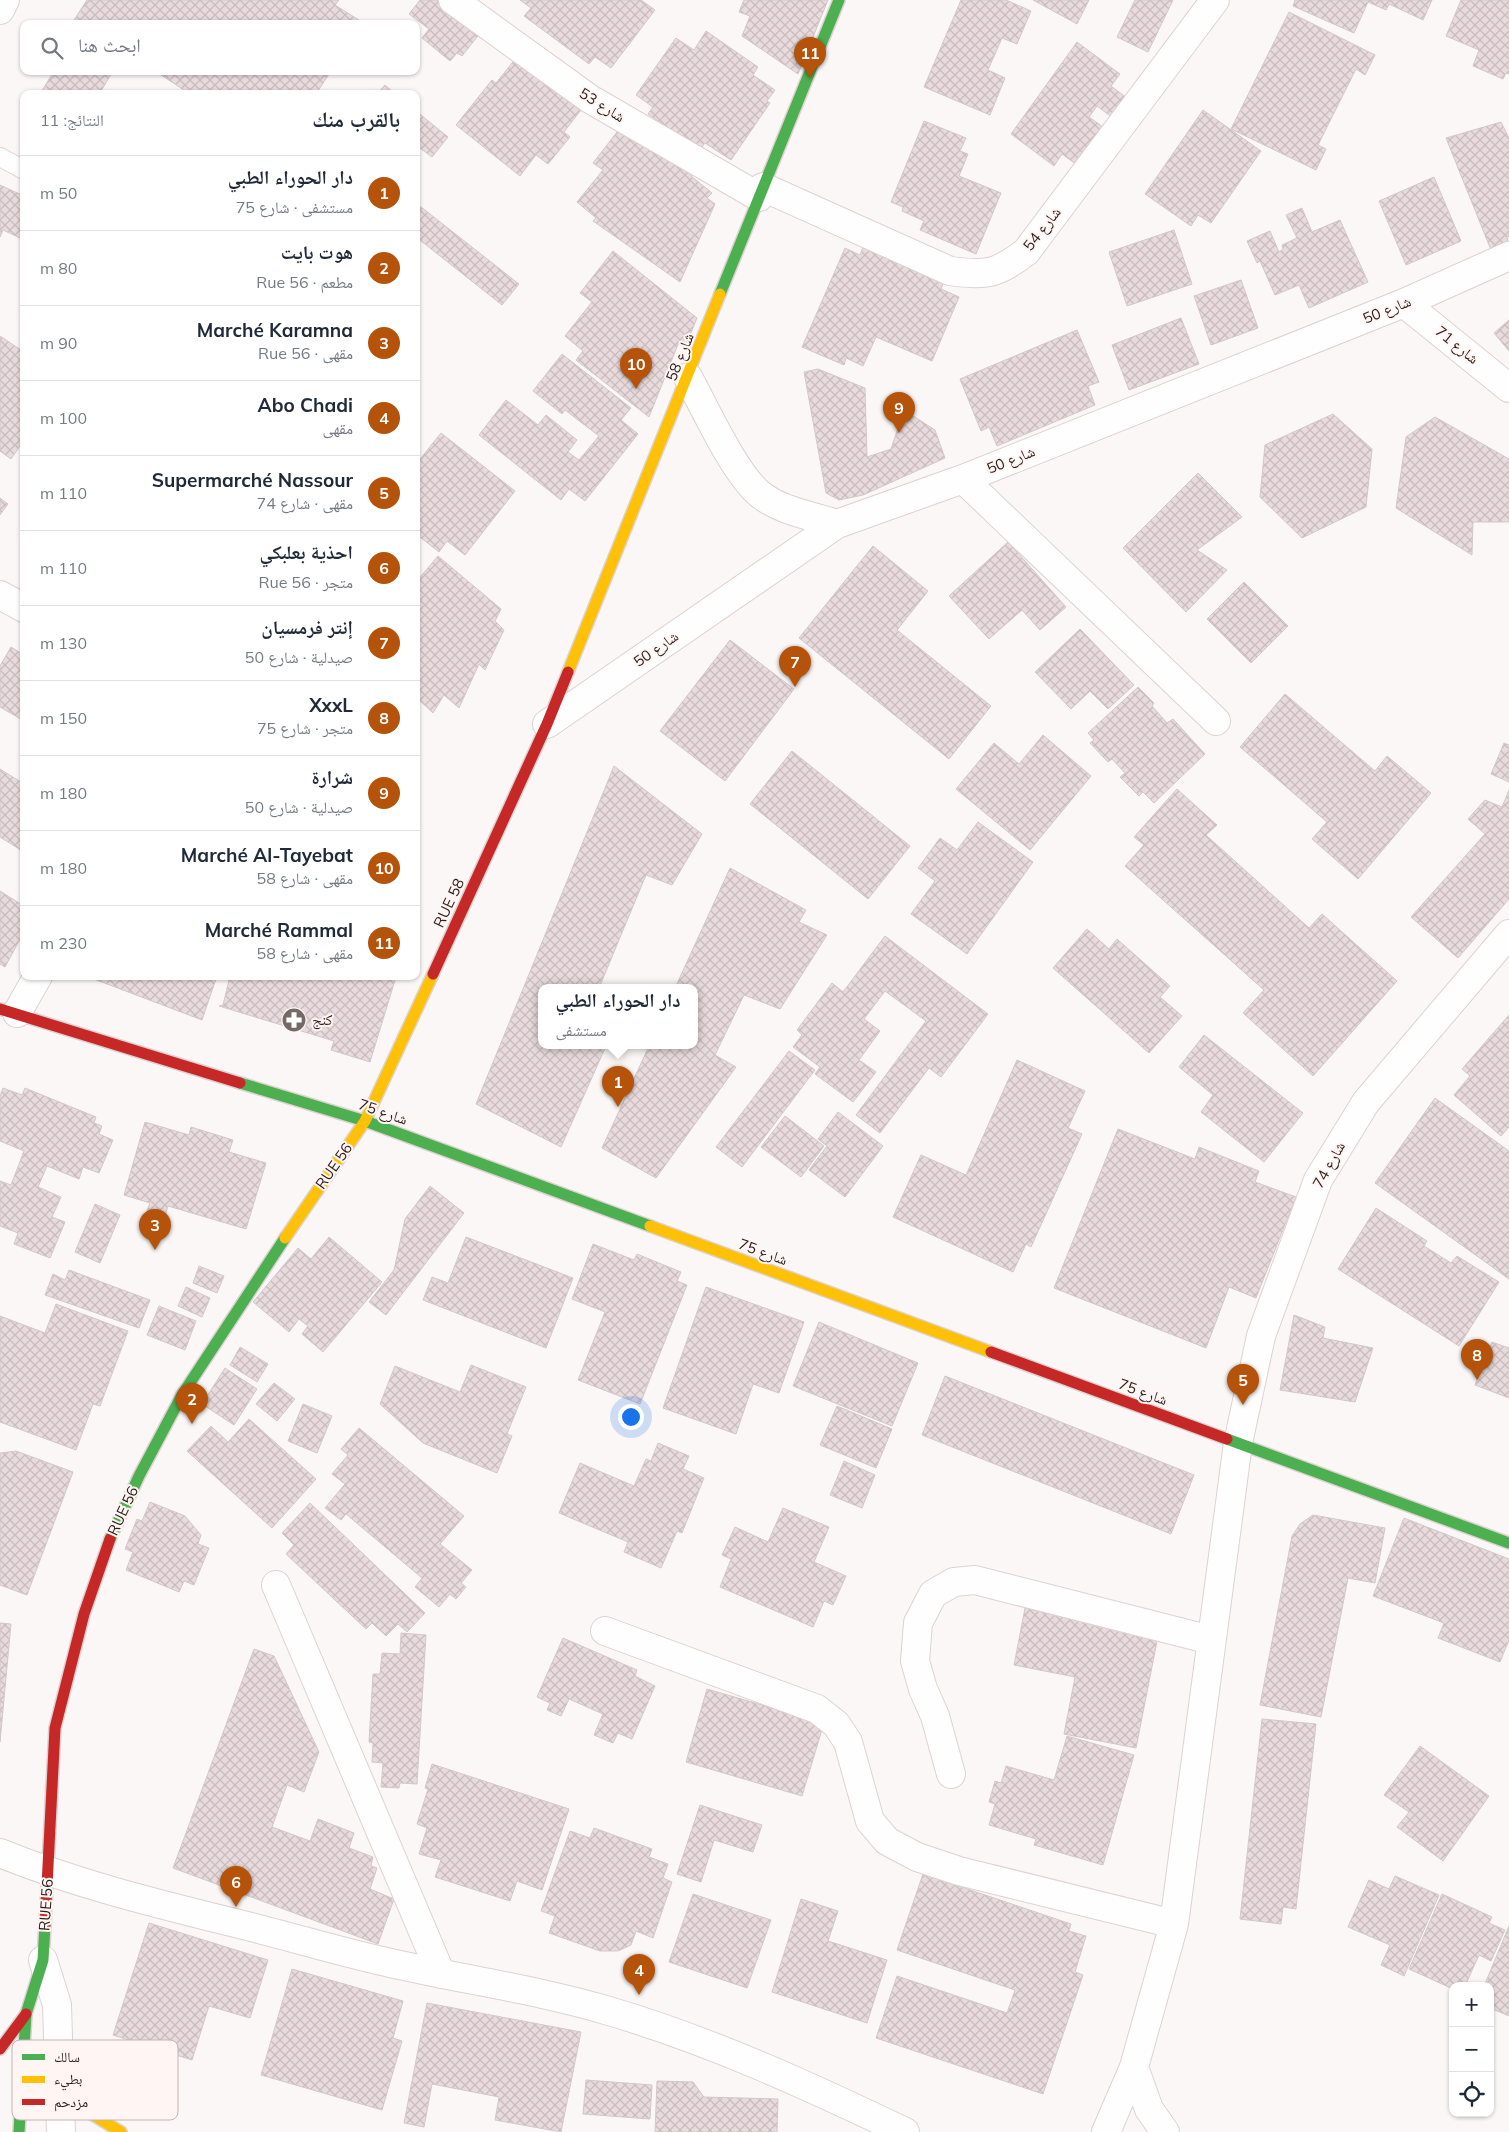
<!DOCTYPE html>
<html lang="ar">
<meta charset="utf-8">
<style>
body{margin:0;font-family:Mulish,"Noto Naskh Arabic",sans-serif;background:#f2f2f3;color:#1f2937;direction:rtl}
.controls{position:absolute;right:15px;bottom:15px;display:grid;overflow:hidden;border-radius:10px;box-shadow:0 1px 4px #0004}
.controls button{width:45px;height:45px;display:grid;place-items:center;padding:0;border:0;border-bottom:1px solid #e0e1e3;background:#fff;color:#1f2937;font:25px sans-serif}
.you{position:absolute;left:630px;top:1416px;width:18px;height:18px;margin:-12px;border:4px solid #fff;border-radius:50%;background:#1a73e8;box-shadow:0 0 0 8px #1a73e833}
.badge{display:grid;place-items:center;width:32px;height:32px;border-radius:50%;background:#b45309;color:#fff;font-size:16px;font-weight:700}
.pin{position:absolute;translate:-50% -41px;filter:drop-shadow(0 1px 2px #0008)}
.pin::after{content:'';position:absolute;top:26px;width:18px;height:15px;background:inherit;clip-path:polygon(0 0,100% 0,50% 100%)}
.popup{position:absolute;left:538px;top:984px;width:160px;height:65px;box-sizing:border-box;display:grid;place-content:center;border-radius:10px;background:#fff;filter:drop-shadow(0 1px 4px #0005);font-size:16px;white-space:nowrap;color:#747a83}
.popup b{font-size:19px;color:#1f2937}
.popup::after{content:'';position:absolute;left:50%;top:100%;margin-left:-10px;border:10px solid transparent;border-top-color:#fff}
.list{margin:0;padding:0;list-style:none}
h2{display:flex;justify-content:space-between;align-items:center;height:65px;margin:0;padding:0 20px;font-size:21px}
h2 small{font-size:16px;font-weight:400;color:#747a83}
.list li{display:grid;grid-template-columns:32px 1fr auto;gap:15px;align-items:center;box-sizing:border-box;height:75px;padding:0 20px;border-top:1px solid #e0e1e3}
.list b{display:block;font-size:19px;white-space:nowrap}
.list p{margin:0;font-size:16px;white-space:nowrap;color:#747a83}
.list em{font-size:16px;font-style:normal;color:#747a83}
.icon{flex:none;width:28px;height:28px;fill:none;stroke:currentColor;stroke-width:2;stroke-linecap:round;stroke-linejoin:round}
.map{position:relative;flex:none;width:1509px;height:2132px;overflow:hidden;direction:ltr}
.search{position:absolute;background:#fff;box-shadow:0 1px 4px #0004;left:20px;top:20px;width:400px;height:55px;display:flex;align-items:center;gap:12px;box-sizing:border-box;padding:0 18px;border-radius:10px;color:#747a83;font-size:19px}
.panel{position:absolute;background:#fff;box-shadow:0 1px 4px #0004;left:20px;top:90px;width:400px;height:890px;border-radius:10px;direction:rtl}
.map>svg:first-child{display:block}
.building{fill:url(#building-cross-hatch);stroke:#d2c8c9}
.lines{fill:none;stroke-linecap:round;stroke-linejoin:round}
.lane-casing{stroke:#ddd2d0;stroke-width:20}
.street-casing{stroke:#ddd2d0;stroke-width:30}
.fast-casing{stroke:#ddd2d0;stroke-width:14}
.slow-casing{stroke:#ddd2d0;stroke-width:14}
.jam-casing{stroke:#ddd2d0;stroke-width:14}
.lane{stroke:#fffefe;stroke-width:18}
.street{stroke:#fffefe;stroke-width:28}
.fast{stroke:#4caf50;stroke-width:11}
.slow{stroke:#ffc107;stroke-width:11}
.jam{stroke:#c62828;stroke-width:11}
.labels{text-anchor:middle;stroke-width:4;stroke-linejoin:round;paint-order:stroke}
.street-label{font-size:15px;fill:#2c1d1a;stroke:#fff6f4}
.poi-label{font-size:15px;fill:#2c1d1a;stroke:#fff6f4;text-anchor:start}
.key{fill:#fff6f4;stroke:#c0b5b3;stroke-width:1}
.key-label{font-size:14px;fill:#2c1d1a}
</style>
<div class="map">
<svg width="1509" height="2132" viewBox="0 0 1509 2132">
<defs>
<pattern id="building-cross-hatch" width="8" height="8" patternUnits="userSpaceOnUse" patternTransform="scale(1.25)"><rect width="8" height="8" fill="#e9dbdd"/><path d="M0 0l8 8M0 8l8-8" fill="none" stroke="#c8bcbd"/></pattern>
</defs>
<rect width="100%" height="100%" fill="#fcf7f7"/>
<path class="building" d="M87 0H339L335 5 362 22 81 24 74 20Z
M420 0H440L481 32 462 56 457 53 450 61 422 38 429 29 409 14Z
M520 0H641L655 10 611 68 595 57 589 64 524 16 531 8Z
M744 0H828L798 74 742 36 750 16 739 12Z
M961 0H1006L1031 11 1017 44 1002 38 988 70 1005 78 990 115 924 87Z
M1033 0H1089L1077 24Z
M1135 0H1173L1148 52 1117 37Z
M1295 0H1432L1423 20 1389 4 1386 10 1368 2 1354 33 1293 6Z
M1461 0H1509V74L1506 73 1503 79 1473 66 1479 50 1446 36Z
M1289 12 1375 55 1365 75 1356 69 1318 145 1326 149 1316 170 1231 129Z
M706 31 758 67 753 75 775 90 767 101 770 103 731 160 705 143 700 150 648 114 653 107 636 95 676 38 694 50Z
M1077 42 1120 74 1111 86 1127 98 1113 118 1097 106 1089 117 1103 127 1077 165 1062 154 1054 166 1011 134Z
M516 58 581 110 564 132 570 137 548 164 536 155 520 176 456 125 492 80 496 83Z
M54 71H113L101 91 106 94H40Z
M155 71H331L316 94H190Z
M385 85 395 94H377Z
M1203 110 1261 151 1211 223 1198 215 1191 226 1145 194Z
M416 111 448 137 432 157 416 145Z
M924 121 966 138 960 151 968 154 959 176 1001 193 976 254 920 230 924 221 902 211 903 207 891 202Z
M1501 122 1509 138V236L1507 237 1509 245 1491 250 1446 138Z
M621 127 694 172 691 176 712 193 707 198 715 204 680 282 593 221 596 218 577 202 603 170 593 163Z
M1434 177 1461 241 1406 265 1379 201Z
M0 185 24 196V240L3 230 0 237Z
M416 203 519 284 502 305 416 237Z
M1302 208 1312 232 1340 220 1368 282 1309 308 1299 285 1275 295 1260 261 1257 263 1247 241 1270 231 1279 252 1283 249 1282 245 1297 238 1286 215Z
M1174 230 1192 284 1127 306 1109 252Z
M863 247 944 281 941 289 959 297 932 361 876 337 863 366 846 358 844 365 802 347 845 248 860 255Z
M613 251 697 318 686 345 679 342 649 417 576 360 583 351 565 336 592 302 580 293Z
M1241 280 1258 328 1211 345 1194 296Z
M1181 318 1199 364 1129 390 1112 345Z
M1509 320V351L1494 333Z
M1077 330 1099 382 1088 386 1095 405 997 446 989 427 981 431 960 379Z
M0 336 24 352V440L11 459 0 451Z
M562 354 631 408 621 420 638 434 585 501 569 489 561 500 479 435 506 400 538 425 546 415 577 440 568 452 579 460 599 436 565 410 562 414 533 391Z
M818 369 865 388 867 457 891 449 904 410 935 430 945 458 863 495 839 500 826 493 804 372Z
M1333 414 1372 449 1366 507 1302 538 1260 497 1265 445Z
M1435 417 1509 459V522H1473L1472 555 1396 508 1406 437Z
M441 433 515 491 465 555 447 541 439 552 416 534V464Z
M1198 473 1242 517 1197 550 1227 570 1186 612 1123 548Z
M0 498 8 504 0 515Z
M1008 542 1066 607 1040 630 1022 610 989 639 949 596Z
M873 546 928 591 897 630 991 706 949 759 799 638Z
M438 556 501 609 495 621 504 630 485 670 479 664 459 708 444 695 433 713 416 697V582Z
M1244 582 1288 626 1251 663 1207 619Z
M1080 629 1134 685 1108 709 1090 691 1071 709 1035 672Z
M730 640 794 689 725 781 660 731Z
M11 647 24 655V721L0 707V666Z
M1138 687 1154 703 1152 706 1167 723 1173 719 1205 754 1154 803 1143 792 1139 796 1120 777 1125 773 1112 759 1108 762 1090 743 1094 740 1088 733Z
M1285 694 1375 771 1387 756 1431 793 1358 879 1312 839 1327 822 1240 747Z
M1043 735 1091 776 1030 850 956 789 994 743 1019 764Z
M1504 743 1509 745V782L1491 774Z
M792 751 910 846 868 899 750 804Z
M614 766 702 834 672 885 646 875 599 988H542V1046H606L561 1147 476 1104Z
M0 769 24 784V852L0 837Z
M1177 789 1217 825 1206 835 1309 928 1322 914 1397 981 1313 1076 1243 1013 1264 990 1125 866 1144 845 1134 837Z
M1509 790V899L1458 958 1411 917 1485 834 1468 819 1485 800 1502 807Z
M978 822 1033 862 967 954 911 914 935 881 918 868 940 838 957 850Z
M730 868 806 910 799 922 827 935 780 1009 744 995 715 1055 736 1067 656 1178 602 1148 649 1046H694V988H675Z
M0 891 24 906V932L5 967 0 964Z
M1087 929 1109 949 1117 939 1170 986 1160 997 1182 1016 1149 1053 1053 968Z
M885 936 988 1014 941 1077 929 1068 880 1133 856 1115 926 1021 885 991 864 1019 880 1031 859 1060 876 1072 853 1102 815 1074 820 1067 793 1047 802 1035 797 1030 832 983 843 992Z
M86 976H217L202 1020Z
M230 976H394L396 977 370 1062 331 1050 334 1041 219 1006 223 1005Z
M1509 1015V1127L1501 1136 1454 1095 1470 1076 1462 1069Z
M1204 1035 1303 1113 1264 1162 1201 1112 1213 1095 1179 1067Z
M789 1051 815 1070 742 1167 716 1147Z
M1017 1060 1085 1091 1068 1128 1082 1134 1031 1247 1026 1244 1013 1272 893 1217 921 1155 966 1175Z
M3 1088 22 1095 25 1088 96 1117 94 1123 102 1126 99 1134 113 1140 99 1173 83 1167 79 1179 47 1166 38 1187 61 1197 52 1217 65 1222 50 1258 14 1244 18 1233 0 1226V1181L11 1185 24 1151 0 1141V1096Z
M1435 1098 1509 1151V1279L1375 1183Z
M838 1112 883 1146 845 1197 809 1170 827 1146 818 1139Z
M785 1116 824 1146 801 1177 761 1147Z
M145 1122 189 1135 191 1127 233 1140 229 1152 266 1163 246 1229 168 1206 165 1216 147 1211 150 1203 124 1195Z
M1118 1129 1195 1159 1199 1147 1259 1171 1255 1182 1296 1197 1256 1298 1229 1287 1206 1348 1054 1288Z
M430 1186 464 1213 386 1315 369 1302 394 1270 405 1219Z
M95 1204 120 1215 100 1263 75 1252Z
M1376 1208 1427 1241 1424 1246 1451 1263 1457 1256 1499 1282 1459 1346 1338 1269Z
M329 1237 382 1282 323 1352 302 1334 308 1326 299 1319 289 1332 253 1302 298 1248 311 1259Z
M466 1237 573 1278 546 1348 423 1300 432 1277 448 1283Z
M593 1244 634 1260 637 1254 681 1272 677 1281 687 1285 640 1404 578 1380 605 1312 572 1299Z
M199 1266 224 1276 217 1293 193 1283Z
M69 1270 150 1300 139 1328 45 1295 53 1274 65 1280Z
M186 1287 210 1298 202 1317 178 1306Z
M706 1287 804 1322 779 1393 753 1384 736 1434 663 1408Z
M56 1304 128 1331 100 1406 93 1404 76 1450 0 1422V1316L45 1333Z
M159 1306 196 1321 185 1350 147 1335Z
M1294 1315 1325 1327 1323 1338 1373 1348 1355 1402 1280 1390Z
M819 1322 918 1363 892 1426 793 1386Z
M1492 1342 1509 1348V1398L1475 1385Z
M240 1347 268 1364 257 1382 230 1365Z
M471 1365 526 1387 507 1434 512 1436 497 1473 423 1443 380 1404 395 1366 460 1392Z
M225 1368 257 1389 234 1425 202 1404Z
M945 1376 1194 1475 1171 1534 922 1435Z
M274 1383 295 1399 277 1421 256 1404Z
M303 1404 332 1416 317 1453 288 1441Z
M837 1406 892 1429 876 1468 820 1445Z
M249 1419 316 1479 272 1528 187 1451 211 1426 228 1442Z
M359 1428 464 1516 440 1544 472 1570 461 1583 466 1587 456 1599 450 1594 439 1607 415 1587 422 1578 346 1514 341 1520 325 1508 345 1484 332 1474 348 1455 341 1449Z
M658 1443 689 1456 683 1469 704 1478 682 1533 677 1531 661 1568 624 1552 628 1542 559 1513 580 1463 634 1486 646 1459 651 1461Z
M16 1451 73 1472 27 1595 0 1585V1453Z
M844 1461 875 1475 862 1508 830 1495Z
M150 1502 185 1516 201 1535 198 1544 209 1548 194 1585 184 1581 179 1592 126 1570 133 1552 125 1549 137 1519 142 1521Z
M310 1503 425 1613 407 1632 398 1624 386 1636 372 1623 366 1629 286 1554 294 1545 282 1533Z
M783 1508 829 1527 814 1562 846 1576 833 1605 824 1601 813 1627 720 1587 731 1559 722 1555 735 1527 768 1542Z
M1313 1515 1385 1528 1375 1583 1348 1578 1321 1717 1260 1705 1292 1536 1300 1524Z
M1404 1518 1509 1559V1640L1500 1662 1438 1638 1444 1623 1373 1596Z
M1025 1608 1086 1621 1159 1631 1136 1748 1064 1734 1075 1677 1014 1665Z
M0 1623 11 1624 0 1742Z
M401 1633 426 1635 417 1784 400 1783 399 1788 381 1787 383 1763 372 1762 373 1743 369 1742 373 1674H380L382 1653 400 1654Z
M563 1638 637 1670 635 1676 655 1686 632 1739 618 1733 613 1743 594 1735 603 1714 569 1699 561 1716 547 1710 550 1703 537 1697Z
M254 1649 274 1656 319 1752 304 1792 287 1785 272 1827 310 1841 318 1819 354 1833 349 1848 373 1857 371 1866 377 1868 370 1889 394 1899 378 1944 173 1868Z
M707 1689 824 1723 802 1796 686 1762Z
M1262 1719 1316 1724 1296 1909 1283 1907 1281 1924 1240 1919Z
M1067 1736 1134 1755 1103 1865 1034 1845 1036 1839 989 1825 995 1804 989 1802 995 1781 1001 1783 1006 1766 1054 1780Z
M1420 1746 1489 1796 1443 1861 1397 1827 1409 1812 1384 1795Z
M432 1764 569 1809 542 1890 517 1881 510 1901 435 1877 441 1860 419 1854 427 1828 417 1824 428 1789 425 1788Z
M700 1805 762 1825 753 1852 714 1840 701 1882 677 1874Z
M594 1828 652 1849 649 1857 668 1864 663 1878 672 1882 653 1938 636 1931 631 1945 618 1951H600L549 1933 555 1916 541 1911 570 1831 590 1838Z
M923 1874 1071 1924 1069 1931 1086 1936 1075 1972 1083 1975 1043 2094 876 2038 897 1976 1007 2013 1015 1990 897 1950Z
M1395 1876 1439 1895 1404 1976 1381 1965 1390 1945 1348 1927 1369 1880 1389 1889Z
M693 1894 771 1920 747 1988 669 1962Z
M1442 1894 1492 1917 1489 1923 1505 1930 1491 1961 1479 1955 1465 1986H1453V1989L1409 1969Z
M801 1899 838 1911 828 1941 887 1960 867 2023 772 1992Z
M149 1923 268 1960 250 2018 209 2006 192 2060 113 2035Z
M1509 1926V2016L1490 2008V1986H1484Z
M292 1969 403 2001 393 2038 402 2041 382 2110 261 2075Z
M427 2003 581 2032 561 2132 495 2120 499 2097 432 2084 424 2127 404 2123Z
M586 2080 652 2085 650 2119 583 2114Z
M657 2081 693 2082 704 2097 778 2099 777 2132H655Z"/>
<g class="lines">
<defs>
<path id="lane" d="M0 157 24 170"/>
<path id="street" d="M453 0 590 99 759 197
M0 10 5 0
M763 187 950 271C988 276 996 274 1026 252L1215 0
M1404 303 1509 388
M688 377C705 408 735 475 761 495 781 511 813 516 837 524
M963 479 1216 721
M0 595 24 608
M547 724 837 524 963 479 1404 303 1509 256
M17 1013 38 976
M276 1585 441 1974
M605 1631 817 1709 836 1724 848 1742 870 1821 887 1841 917 1857 959 1871 1174 1924
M951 1774 935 1716 923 1689 915 1661 918 1623 933 1594 954 1582 975 1580 1211 1640
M0 1853C81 1886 167 1906 251 1927 299 1939 347 1954 395 1964 466 1980 539 1990 609 2011 711 2041 809 2086 905 2132
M43 1960 57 2005 61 2132
M1134 2067 1149 2109 1165 2132
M1106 2132 1134 2067 1174 1924 1238 1443 1261 1336 1318 1180 1366 1102 1509 934"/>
<path id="fast" d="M720 294 839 0
M240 1083 365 1121 650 1226
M1227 1439 1509 1543
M110 1539 139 1476 182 1395 285 1238
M19 2132 26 2014 43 1960 45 1925"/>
<path id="slow" d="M568 672 720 294
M650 1226 991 1352
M285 1238 365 1121 433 974
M60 2086 85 2110 121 2132"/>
<path id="jam" d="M433 974 547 724 568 672
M0 1009 240 1083
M991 1352 1227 1439
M45 1925 55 1728 84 1614 110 1539
M0 2049 26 2014"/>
</defs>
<use href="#lane" class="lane-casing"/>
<use href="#street" class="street-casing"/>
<use href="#fast" class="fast-casing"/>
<use href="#slow" class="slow-casing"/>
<use href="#jam" class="jam-casing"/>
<use href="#lane" class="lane"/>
<use href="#street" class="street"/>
<use href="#fast" class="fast"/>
<use href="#slow" class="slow"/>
<use href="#jam" class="jam"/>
</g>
<defs>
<symbol id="pharmacy-disc" viewBox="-11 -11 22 22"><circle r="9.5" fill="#756967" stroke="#fff6f4"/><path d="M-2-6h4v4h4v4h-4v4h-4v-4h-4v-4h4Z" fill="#fff"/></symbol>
</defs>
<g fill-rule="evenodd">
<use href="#pharmacy-disc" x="280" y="1006" width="28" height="28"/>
</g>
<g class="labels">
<g class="street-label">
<text transform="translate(602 105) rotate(32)" y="5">شارع 53</text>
<text transform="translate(1042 229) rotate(-52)" y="5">شارع 54</text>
<text transform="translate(1387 310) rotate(-22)" y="5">شارع 50</text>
<text transform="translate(1457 345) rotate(39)" y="5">شارع 71</text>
<text transform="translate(680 357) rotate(-68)" y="5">شارع 58</text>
<text transform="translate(1011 460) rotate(-22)" y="5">شارع 50</text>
<text transform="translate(656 649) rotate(-35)" y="5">شارع 50</text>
<text transform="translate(449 903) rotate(-65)" y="5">RUE 58</text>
<text transform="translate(383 1112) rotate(19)" y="5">شارع 75</text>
<text transform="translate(1329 1165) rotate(-61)" y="5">شارع 74</text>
<text transform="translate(334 1166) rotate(-55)" y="5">RUE 56</text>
<text transform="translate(763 1252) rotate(20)" y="5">شارع 75</text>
<text transform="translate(1143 1392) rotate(20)" y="5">شارع 75</text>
<text transform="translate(123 1511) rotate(-65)" y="5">RUE 56</text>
<text transform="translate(46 1905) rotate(-86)" y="5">RUE 56</text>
</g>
<g class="poi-label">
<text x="312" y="1025">كنج</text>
</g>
</g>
<rect x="12" y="2040" width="166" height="80" rx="8" class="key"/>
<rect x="22" y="2054" width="23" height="6" fill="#4caf50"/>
<rect x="22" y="2076" width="23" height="7" fill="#ffc107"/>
<rect x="22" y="2099" width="23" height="6" fill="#c62828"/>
<g class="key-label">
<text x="54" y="2062">سالك</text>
<text x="54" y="2084">بطيء</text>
<text x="54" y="2107">مزدحم</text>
</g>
</svg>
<div class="controls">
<button>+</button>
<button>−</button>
<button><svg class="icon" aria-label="locate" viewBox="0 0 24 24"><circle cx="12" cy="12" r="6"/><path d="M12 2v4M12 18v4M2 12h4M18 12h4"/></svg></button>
</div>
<div class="you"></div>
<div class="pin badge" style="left:618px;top:1107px">1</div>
<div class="popup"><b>دار الحوراء الطبي</b>مستشفى</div>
<div class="pin badge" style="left:192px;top:1424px">2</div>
<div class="pin badge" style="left:155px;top:1250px">3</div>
<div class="pin badge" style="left:639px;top:1995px">4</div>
<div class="pin badge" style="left:1243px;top:1405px">5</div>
<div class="pin badge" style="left:236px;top:1907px">6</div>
<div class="pin badge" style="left:795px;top:687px">7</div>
<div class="pin badge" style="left:1477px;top:1380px">8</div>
<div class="pin badge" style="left:899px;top:433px">9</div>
<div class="pin badge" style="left:636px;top:389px">10</div>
<div class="pin badge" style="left:810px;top:78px">11</div>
<div class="search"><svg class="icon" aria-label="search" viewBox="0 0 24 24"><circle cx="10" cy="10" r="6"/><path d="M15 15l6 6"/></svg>ابحث هنا</div>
<section class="panel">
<h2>بالقرب منك<small>النتائج: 11</small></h2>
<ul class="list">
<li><span class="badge">1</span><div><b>دار الحوراء الطبي</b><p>مستشفى · شارع 75</p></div><em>50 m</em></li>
<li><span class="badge">2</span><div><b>هوت بايت</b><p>مطعم · Rue 56</p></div><em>80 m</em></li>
<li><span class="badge">3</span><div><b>Marché Karamna</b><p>مقهى · Rue 56</p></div><em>90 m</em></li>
<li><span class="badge">4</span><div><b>Abo Chadi</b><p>مقهى</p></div><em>100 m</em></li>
<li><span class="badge">5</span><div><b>Supermarché Nassour</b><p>مقهى · شارع 74</p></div><em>110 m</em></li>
<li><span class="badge">6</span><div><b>احذية بعلبكي</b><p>متجر · Rue 56</p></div><em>110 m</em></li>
<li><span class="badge">7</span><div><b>إنتر فرمسيان</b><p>صيدلية · شارع 50</p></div><em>130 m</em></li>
<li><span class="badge">8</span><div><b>XxxL</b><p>متجر · شارع 75</p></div><em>150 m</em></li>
<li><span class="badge">9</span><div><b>شرارة</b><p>صيدلية · شارع 50</p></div><em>180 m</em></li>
<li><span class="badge">10</span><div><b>Marché Al-Tayebat</b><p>مقهى · شارع 58</p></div><em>180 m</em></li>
<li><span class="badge">11</span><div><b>Marché Rammal</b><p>مقهى · شارع 58</p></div><em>230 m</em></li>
</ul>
</section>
</div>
